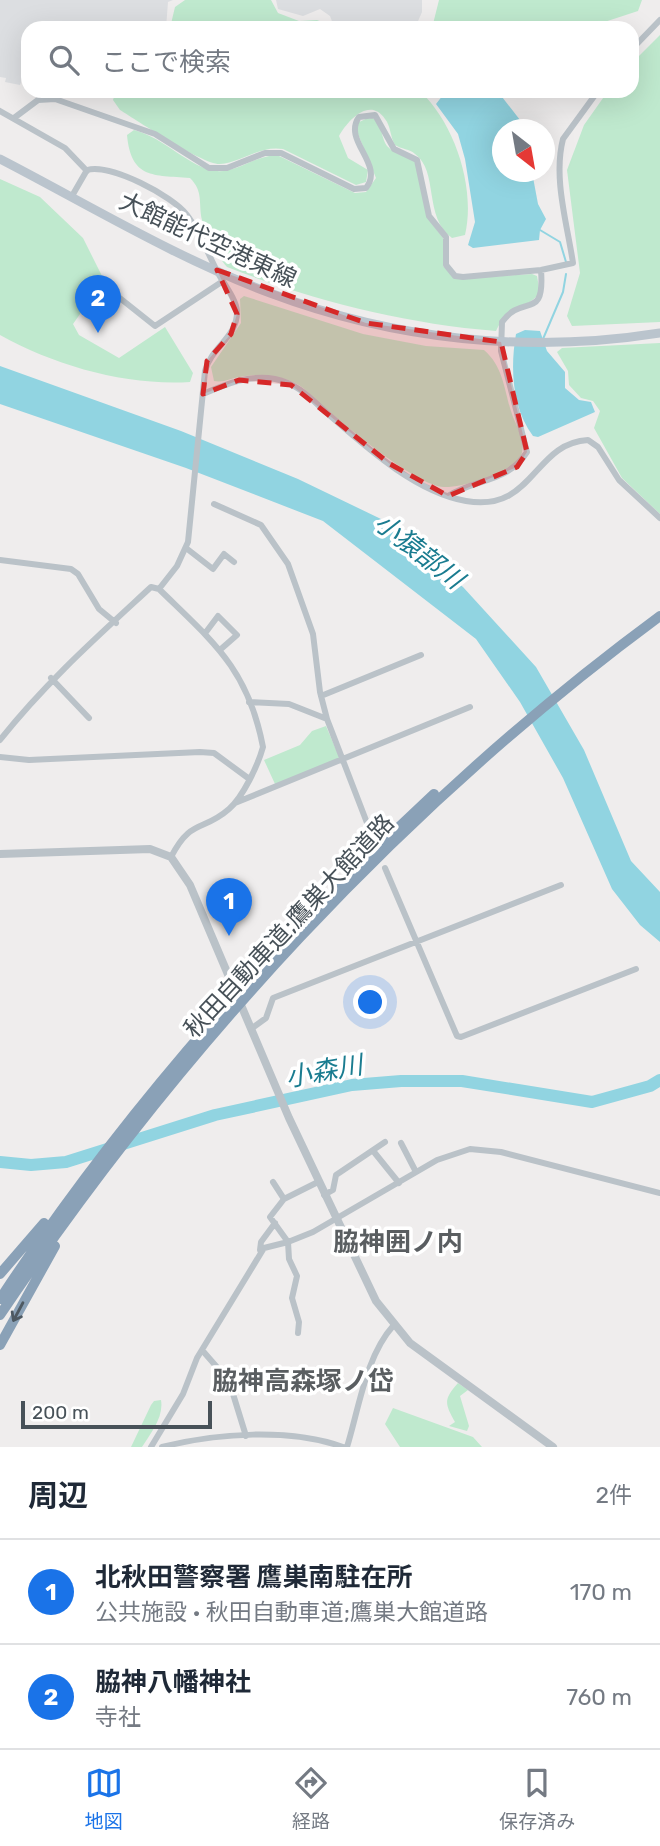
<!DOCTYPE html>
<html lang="ja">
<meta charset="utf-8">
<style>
body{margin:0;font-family:Rubik,"Noto Sans JP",sans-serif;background:#f2f2f3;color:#1f2937}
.compass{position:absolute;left:492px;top:119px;width:63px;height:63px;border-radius:50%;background:#fff;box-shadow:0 7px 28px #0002;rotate:149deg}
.scale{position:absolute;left:21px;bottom:18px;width:191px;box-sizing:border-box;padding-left:7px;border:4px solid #475158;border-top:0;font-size:19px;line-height:24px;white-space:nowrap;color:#475158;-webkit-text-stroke:5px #fff;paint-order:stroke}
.you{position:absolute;left:371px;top:1003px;width:24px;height:24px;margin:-18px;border:5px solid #fff;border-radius:50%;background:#1a73e8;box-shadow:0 0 0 10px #1a73e833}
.badge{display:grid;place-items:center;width:46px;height:46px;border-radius:50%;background:#1a73e8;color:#fff;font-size:23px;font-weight:700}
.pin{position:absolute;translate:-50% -58px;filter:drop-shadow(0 2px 4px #0008)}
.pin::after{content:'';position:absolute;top:37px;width:24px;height:21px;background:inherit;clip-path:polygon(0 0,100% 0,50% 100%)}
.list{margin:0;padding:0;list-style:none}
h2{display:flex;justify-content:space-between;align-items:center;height:91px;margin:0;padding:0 28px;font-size:30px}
h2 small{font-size:23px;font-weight:400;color:#747a83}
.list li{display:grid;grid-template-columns:46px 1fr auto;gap:21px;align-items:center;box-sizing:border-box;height:105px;padding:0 28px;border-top:2px solid #e0e1e3}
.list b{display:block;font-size:26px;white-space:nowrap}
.list p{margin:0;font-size:23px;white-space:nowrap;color:#747a83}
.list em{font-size:23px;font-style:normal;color:#747a83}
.icon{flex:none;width:38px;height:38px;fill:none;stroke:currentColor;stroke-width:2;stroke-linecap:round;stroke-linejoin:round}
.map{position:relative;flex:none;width:660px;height:1447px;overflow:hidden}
.search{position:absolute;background:#fff;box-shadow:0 7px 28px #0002;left:21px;right:21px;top:21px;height:77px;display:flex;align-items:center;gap:18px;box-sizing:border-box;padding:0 24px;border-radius:21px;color:#747a83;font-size:26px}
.sheet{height:301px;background:#fff}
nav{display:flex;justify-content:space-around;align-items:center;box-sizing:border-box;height:98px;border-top:2px solid #e0e1e3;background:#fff;font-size:19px;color:#747a83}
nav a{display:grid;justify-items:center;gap:4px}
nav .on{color:#1a73e8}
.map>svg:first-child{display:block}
.airport{fill:#dcdee1}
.green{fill:#bfe9ce}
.water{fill:#91d4e1}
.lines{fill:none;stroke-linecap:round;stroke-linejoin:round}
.stream{stroke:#91d4e1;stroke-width:2}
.river{stroke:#91d4e1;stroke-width:12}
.minor{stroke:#bac2c8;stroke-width:6}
.tertiary{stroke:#bac2c8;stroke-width:8}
.secondary{stroke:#bac4cd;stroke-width:9}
.motorway{stroke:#8aa1b7;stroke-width:10}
.oneway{stroke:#4e5962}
.marked{fill:#d62828;fill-opacity:0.2;stroke:#d62828;stroke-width:5;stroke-dasharray:14 9;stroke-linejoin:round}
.labels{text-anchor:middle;stroke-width:7;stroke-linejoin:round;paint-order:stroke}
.street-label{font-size:24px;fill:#475158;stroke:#fff}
.water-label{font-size:26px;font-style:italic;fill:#1a7c90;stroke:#fff}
.neighbourhood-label{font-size:26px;font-weight:bold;fill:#5a5e61;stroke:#fff}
</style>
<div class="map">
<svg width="660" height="1447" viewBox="0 0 660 1447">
<rect width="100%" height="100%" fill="#efeded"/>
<path class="airport" d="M0 0H173L168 2 166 28H28V80H22L20 85 5 82 6 78 0 77Z
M276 0H422V12L415 28H361L355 24H333L330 16 320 9 303 16 278 9Z"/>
<path class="green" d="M185 0H271L278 13 299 21 317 20 337 28H170L175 7Z
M439 0H642L638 11 586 28H432Z
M660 35V322L572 326 567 316 580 273 567 170 584 125 608 91H632V63Z
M120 91H420C455 124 476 188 465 235L452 238C423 217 439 171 415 154 410 149 401 149 395 145 390 137 391 126 385 119 369 96 347 122 339 136L348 158 368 170 366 182 356 185 283 149C260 145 242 162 220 164 203 165 138 121 120 110L113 100 115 94Z
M370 117C383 121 380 136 387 146 396 156 408 155 417 163L428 218 443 238V266L456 279 532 274 537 276 540 293C522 313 509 303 496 331 402 323 314 301 227 267 217 256 206 235 202 220 198 203 204 192 190 178 153 175 131 179 127 135L134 130C165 138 190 168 216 171 238 173 257 153 279 156L355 193 366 192 376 178 358 134 357 123Z
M0 179 40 197 83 238 104 280 73 324 79 335 119 358 165 327 193 373 190 382C126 386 56 366 0 335Z
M244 296 363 334 426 346 484 350C505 368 504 393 513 417 521 435 531 455 510 468 498 476 459 488 444 487 417 486 347 427 325 408 312 397 305 386 288 380 274 375 255 374 240 377 231 378 224 383 214 381L211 367 241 323 240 299Z
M660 343V514L622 478 594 428 600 411 593 401 581 398 569 385 568 371 557 352 562 348Z
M326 726 340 759 275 784 264 760 300 745 312 731Z
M458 1383 468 1390 460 1396 469 1426 467 1431 449 1426 455 1422C444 1403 444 1399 458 1383Z
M161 1400C164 1417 151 1433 142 1447H131L151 1405 154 1401Z
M393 1408 473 1437 482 1447H400L385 1424Z"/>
<path class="water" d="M472 92 499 93 527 129 503 130V172H532L538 204 546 219 540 230 539 240 473 248 468 245 475 222 465 159 458 134 436 104 443 95 466 98Z
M525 330 540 331 547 351 565 372V388L579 400 591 402 595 412 538 437 533 436C512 408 510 368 516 334Z
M0 366 181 431 298 479 381 519 463 587 536 667 584 750 631 861 660 892V942L640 925 612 889 563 778 520 702 476 639 323 521 186 468 0 404Z"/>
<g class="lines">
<path class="stream" d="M381 27 382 28
M436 91 441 97
M540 230 560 242 566 262
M543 339 563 292 566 274"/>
<path class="river" d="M0 1162 31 1165 66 1162 215 1115 352 1085 401 1081H462L592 1102 650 1086 660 1080"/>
<path class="minor" d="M632 49 660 20
M0 111 65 148 87 171
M14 118 38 100 55 99 155 134 209 168H227L265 153H281L354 189 366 188C385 164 342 141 359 117L375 115 394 149 417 160 429 216 446 237V265L455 276 463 277 541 270 573 263C567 223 553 178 563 139L598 91
M72 196 87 170C110 163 173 196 187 215 200 232 208 254 218 273 224 284 236 299 237 311 238 337 211 347 205 371L188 542 177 566 159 589
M101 297 110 292 116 295 155 326 223 281
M203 394C226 384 250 374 275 379 299 384 311 399 328 414 366 447 415 492 466 501 534 513 533 443 588 440L598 447 619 480 660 518
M448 496C477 478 507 483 527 452L501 351 502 322C523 293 545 322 541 270
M214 504 261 525 288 564 313 634 320 692 327 719 374 841
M186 548 213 569 224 554 234 562
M0 560 71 569 78 574 99 609 116 623
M206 632 218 616 237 635 221 649
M51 678 89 718
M321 696 421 655
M249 702 289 704 327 719
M0 740C45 683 98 636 151 587L159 589C212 641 248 668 263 747 258 765 243 797 229 809 203 832 191 818 171 857
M0 757 29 760 200 752 214 753 248 778
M235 803 470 707
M385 868 457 1036 461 1037 636 969
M251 1029 266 1018 273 998 561 885
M401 1143 416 1172
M374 1152 399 1183
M273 1182 284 1199 270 1217 288 1242 313 1232 437 1160 470 1149 501 1152 660 1193
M324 1195 333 1190 336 1175 385 1142
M284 1199 318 1182
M260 1250 261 1242 275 1223
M202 1350 229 1381 246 1436
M151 1447 183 1394 197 1358 264 1248 288 1242 289 1259 297 1276 292 1298 299 1322 298 1333
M162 1447C216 1433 290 1428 343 1447
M347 1447C359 1408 366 1356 393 1326"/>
<path class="tertiary" d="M0 854 150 849 171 857 190 885 289 1118 376 1301 410 1343 553 1447"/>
<path class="secondary" d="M0 159C89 205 176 258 270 293 395 340 528 354 660 333"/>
<path class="motorway" d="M0 1274 44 1223
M0 1299C122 1114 271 945 434 794
M0 1315C179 1049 401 807 660 616
M0 1345 55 1246"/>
</g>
<defs><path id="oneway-shaft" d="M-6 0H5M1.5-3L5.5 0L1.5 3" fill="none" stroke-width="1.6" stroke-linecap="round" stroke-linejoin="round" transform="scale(1.75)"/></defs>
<use class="oneway" href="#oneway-shaft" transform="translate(18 1312) rotate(118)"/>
<path class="marked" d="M217 270 366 323 501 342 527 452 517 467 448 496 390 464 291 385 239 380 203 394 207 361 231 334 237 314Z"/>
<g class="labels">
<g class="street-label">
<text transform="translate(208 240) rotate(25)" y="8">大館能代空港東線</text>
<text transform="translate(289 926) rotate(-47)" y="8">秋田自動車道;鷹巣大館道路</text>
</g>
<g class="water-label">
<text transform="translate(419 551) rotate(38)" y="9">小猿部川</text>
<text transform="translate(324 1071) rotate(-10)" y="9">小森川</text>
</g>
<g class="neighbourhood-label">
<text x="398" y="1251">脇神囲ノ内</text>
<text x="303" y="1390">脇神高森塚ノ岱</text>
</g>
</g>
</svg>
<svg class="compass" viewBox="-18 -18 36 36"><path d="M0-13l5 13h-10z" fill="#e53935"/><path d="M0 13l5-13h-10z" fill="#747a83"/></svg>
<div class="scale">200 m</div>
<div class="you"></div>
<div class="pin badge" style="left:229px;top:936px">1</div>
<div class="pin badge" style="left:98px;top:333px">2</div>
<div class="search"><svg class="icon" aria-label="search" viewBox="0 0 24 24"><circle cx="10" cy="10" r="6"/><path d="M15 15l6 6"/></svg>ここで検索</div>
</div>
<section class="sheet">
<h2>周辺<small>2件</small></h2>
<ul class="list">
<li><span class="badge">1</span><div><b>北秋田警察署 鷹巣南駐在所</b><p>公共施設 · 秋田自動車道;鷹巣大館道路</p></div><em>170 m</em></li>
<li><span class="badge">2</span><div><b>脇神八幡神社</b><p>寺社</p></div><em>760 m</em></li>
</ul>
</section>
<nav>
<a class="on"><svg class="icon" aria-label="map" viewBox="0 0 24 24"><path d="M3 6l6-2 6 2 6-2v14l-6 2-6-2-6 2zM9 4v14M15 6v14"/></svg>地図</a>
<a><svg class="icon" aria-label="directions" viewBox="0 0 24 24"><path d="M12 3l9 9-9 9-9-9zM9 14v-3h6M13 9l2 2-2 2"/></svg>経路</a>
<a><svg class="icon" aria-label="saved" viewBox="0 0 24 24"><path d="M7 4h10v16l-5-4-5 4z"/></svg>保存済み</a>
</nav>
